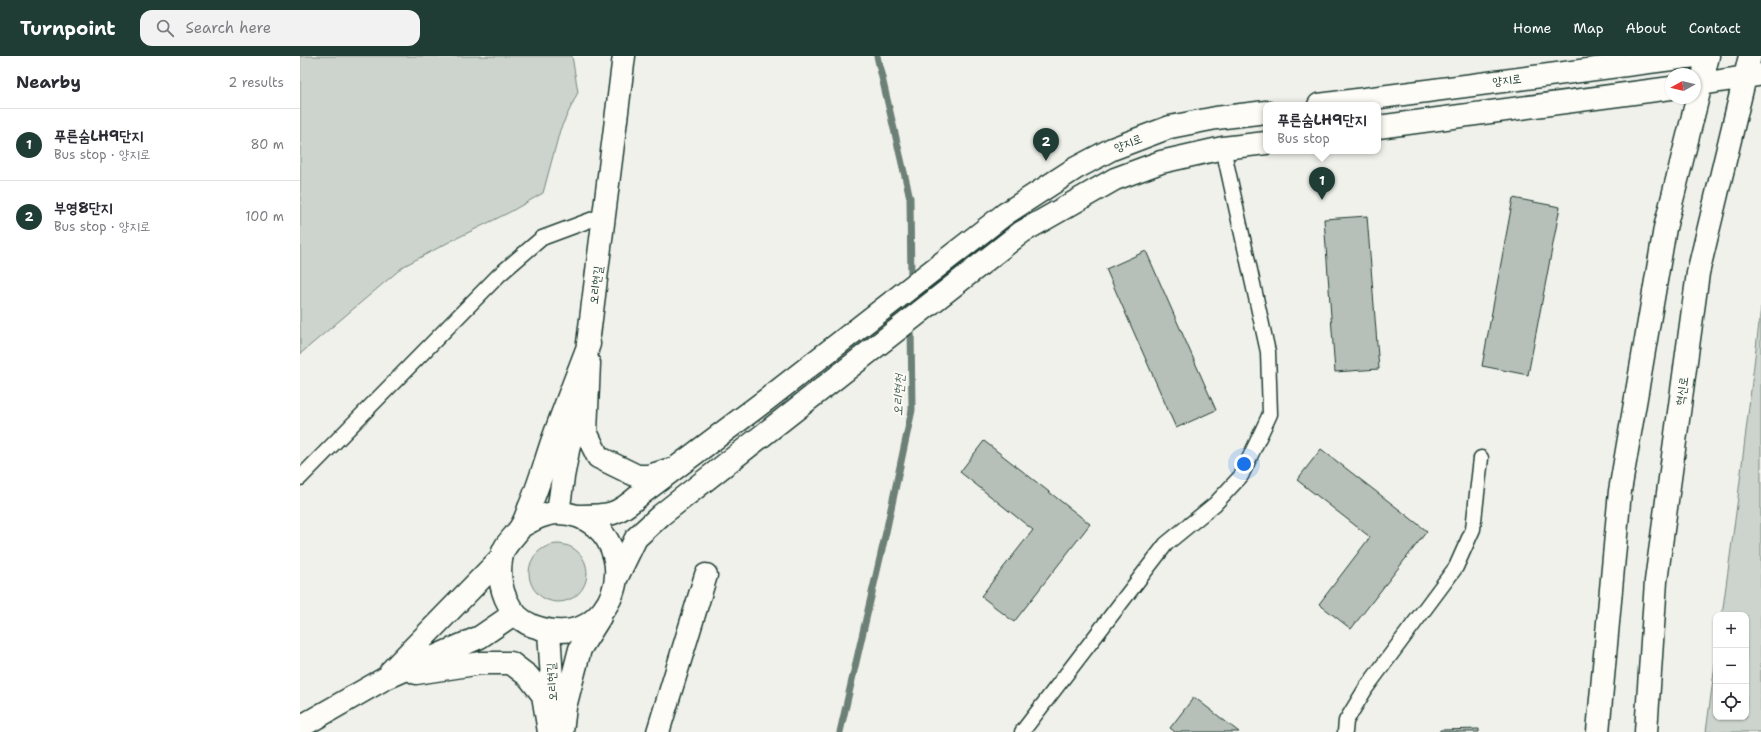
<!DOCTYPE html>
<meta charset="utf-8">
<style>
body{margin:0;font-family:"Shantell Sans","Poor Story",sans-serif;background:#f2f2f3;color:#2b2b33}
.controls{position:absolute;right:12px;bottom:12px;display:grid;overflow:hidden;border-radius:8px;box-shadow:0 1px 3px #0004}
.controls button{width:36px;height:36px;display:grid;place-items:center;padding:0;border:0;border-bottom:1px solid #e1e1e2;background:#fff;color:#2b2b33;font:20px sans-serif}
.compass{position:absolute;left:1365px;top:12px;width:36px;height:36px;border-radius:50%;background:#fff;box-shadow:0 1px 3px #0004;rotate:262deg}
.you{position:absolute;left:944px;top:408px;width:14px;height:14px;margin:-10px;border:3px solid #fff;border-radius:50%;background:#1a73e8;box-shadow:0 0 0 6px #1a73e833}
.badge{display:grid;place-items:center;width:26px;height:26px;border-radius:50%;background:#1f3d34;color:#fff;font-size:13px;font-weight:700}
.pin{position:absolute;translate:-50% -33px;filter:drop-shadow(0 1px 2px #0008)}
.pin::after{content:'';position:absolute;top:21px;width:14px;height:12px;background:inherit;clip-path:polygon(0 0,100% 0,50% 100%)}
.popup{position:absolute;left:963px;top:46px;width:118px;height:52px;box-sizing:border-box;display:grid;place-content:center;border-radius:8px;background:#fff;filter:drop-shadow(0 1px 3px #0005);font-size:13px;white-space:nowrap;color:#7c7c81}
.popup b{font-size:15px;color:#2b2b33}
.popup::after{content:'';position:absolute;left:50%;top:100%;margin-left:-8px;border:8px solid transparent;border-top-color:#fff}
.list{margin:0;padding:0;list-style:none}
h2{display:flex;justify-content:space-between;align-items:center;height:52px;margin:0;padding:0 16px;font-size:17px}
h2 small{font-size:13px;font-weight:400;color:#7c7c81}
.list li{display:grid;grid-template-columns:26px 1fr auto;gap:12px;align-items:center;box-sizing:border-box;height:72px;padding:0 16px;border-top:1px solid #e1e1e2}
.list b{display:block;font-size:15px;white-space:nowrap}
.list p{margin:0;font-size:13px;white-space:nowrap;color:#7c7c81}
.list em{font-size:13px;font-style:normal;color:#7c7c81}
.icon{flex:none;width:22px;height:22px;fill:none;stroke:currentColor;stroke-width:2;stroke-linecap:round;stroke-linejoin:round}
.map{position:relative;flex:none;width:1461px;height:676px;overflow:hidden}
header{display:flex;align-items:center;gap:24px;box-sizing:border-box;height:56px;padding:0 20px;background:#1f3d34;color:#fff}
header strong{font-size:19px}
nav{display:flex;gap:22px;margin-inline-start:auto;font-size:14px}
.search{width:280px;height:36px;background:#f2f2f3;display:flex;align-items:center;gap:10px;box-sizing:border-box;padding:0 14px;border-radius:12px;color:#7c7c81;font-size:15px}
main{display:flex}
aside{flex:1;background:#fff}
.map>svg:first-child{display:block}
.green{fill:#cdd3cd;stroke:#768880}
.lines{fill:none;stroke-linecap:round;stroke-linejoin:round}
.stream{stroke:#6c8077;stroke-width:7}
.building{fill:#b6bfb8;stroke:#1f3d34}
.lane-casing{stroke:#1f3d34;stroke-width:17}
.street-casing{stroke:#1f3d34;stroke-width:25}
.secondary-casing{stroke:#1f3d34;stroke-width:25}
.lane{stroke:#fdfcf7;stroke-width:14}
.street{stroke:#fdfcf7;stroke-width:22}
.secondary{stroke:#fdfcf7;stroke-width:22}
.labels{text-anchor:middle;stroke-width:3.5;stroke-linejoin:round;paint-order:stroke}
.street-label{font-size:12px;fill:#1f3d34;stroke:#fdfcf7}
.water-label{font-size:13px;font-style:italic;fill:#455e56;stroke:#fdfcf7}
</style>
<header>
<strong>Turnpoint</strong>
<div class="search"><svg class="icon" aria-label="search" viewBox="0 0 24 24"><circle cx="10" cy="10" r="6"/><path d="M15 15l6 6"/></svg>Search here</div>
<nav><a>Home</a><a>Map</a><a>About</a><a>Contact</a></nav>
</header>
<main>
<aside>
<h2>Nearby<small>2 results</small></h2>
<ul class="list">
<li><span class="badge">1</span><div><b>푸른숨LH9단지</b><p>Bus stop · 양지로</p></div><em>80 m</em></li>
<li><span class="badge">2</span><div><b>부영8단지</b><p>Bus stop · 양지로</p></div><em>100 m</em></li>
</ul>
</aside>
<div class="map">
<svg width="1461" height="676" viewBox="0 0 1461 676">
<rect width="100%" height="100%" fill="#f0f1eb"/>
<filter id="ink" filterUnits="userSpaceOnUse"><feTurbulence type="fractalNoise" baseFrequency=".025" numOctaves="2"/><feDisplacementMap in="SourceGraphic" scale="8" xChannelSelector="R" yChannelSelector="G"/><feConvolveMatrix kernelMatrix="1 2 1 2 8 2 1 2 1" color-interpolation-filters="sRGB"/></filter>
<g filter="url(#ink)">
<path class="green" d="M0 0H272L278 36 260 74 243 137 210 156 151 185 104 210 0 298Z
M1461 251V676H1406L1416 601V661H1446V559H1422L1437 449Z
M229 517a29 29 0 1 1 58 0a29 29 0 1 1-58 0Z"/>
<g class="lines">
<path class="stream" d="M577 0 610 142 611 226
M540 676 586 476 612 354 611 268"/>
</g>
<path class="building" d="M1213 142 1260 151 1228 319 1182 310Z
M1067 160 1079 313 1035 316 1024 163Z
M846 195 916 354 876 372 806 213Z
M684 385 790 468 714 566 681 540 733 474 660 416Z
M1021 393 1127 475 1051 573 1019 548 1070 481 997 424Z
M894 641 939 676H875L870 672Z
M1179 673V676H1140V674Z"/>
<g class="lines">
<defs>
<path id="lane" d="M0 422 199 219 242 182 304 159
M722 676 866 488 915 448 941 420 970 358 968 296 923 92
M1045 676 1046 665 1066 632 1156 511 1173 473 1181 402"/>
<path id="street" d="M358 676 406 519"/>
<path id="secondary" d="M1395 29 1458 19
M1019 49 1395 0
M1078 71 1371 32
M286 303 324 0
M289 307 286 376 298 401 337 420H349L368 414
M258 457 263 421 276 352
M277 460C310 460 316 460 341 438L466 344 705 158 776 112 812 93 870 71 916 62 966 56
M222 470C233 464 244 457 258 457 319 458 337 535 288 568 271 578 250 576 233 570 207 560 197 529 201 504 203 487 215 482 222 469 225 464 227 458 229 452 238 432 244 410 251 389 263 355 276 322 289 288
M317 521 336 482 361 459 722 176 815 123 861 106 923 92 966 87
M249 575 254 657
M91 615 201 502
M116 617 182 607H211L228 620 243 639 249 676
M0 671 84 623 180 581 215 557
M262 676 265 651 280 593 300 561
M1298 676 1320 435 1365 172 1408 0
M1346 676 1356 525 1398 217 1450 0"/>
</defs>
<use href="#lane" class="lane-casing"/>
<use href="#street" class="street-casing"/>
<use href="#secondary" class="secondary-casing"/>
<use href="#lane" class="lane"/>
<use href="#street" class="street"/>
<use href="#secondary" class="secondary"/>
</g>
</g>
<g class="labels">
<g class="street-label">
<text transform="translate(1207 24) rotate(-7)" y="4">양지로</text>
<text transform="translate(828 87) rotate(-21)" y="4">양지로</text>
<text transform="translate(296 229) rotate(-83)" y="4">오리현길</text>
<text transform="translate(1382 335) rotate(-82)" y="4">혁신로</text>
<text transform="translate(252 626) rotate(-93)" y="4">오리현길</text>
</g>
<g class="water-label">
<text transform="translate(598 339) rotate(-87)" y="5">오리현천</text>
</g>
</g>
</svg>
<div class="controls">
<button>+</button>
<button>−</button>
<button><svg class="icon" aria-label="locate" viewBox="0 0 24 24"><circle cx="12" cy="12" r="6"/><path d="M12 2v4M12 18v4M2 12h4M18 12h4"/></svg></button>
</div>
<svg class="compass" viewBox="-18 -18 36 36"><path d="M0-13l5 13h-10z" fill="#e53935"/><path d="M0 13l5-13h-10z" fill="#7c7c81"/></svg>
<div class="you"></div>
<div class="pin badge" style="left:1022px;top:144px">1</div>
<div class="popup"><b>푸른숨LH9단지</b>Bus stop</div>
<div class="pin badge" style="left:746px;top:105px">2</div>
</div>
</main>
